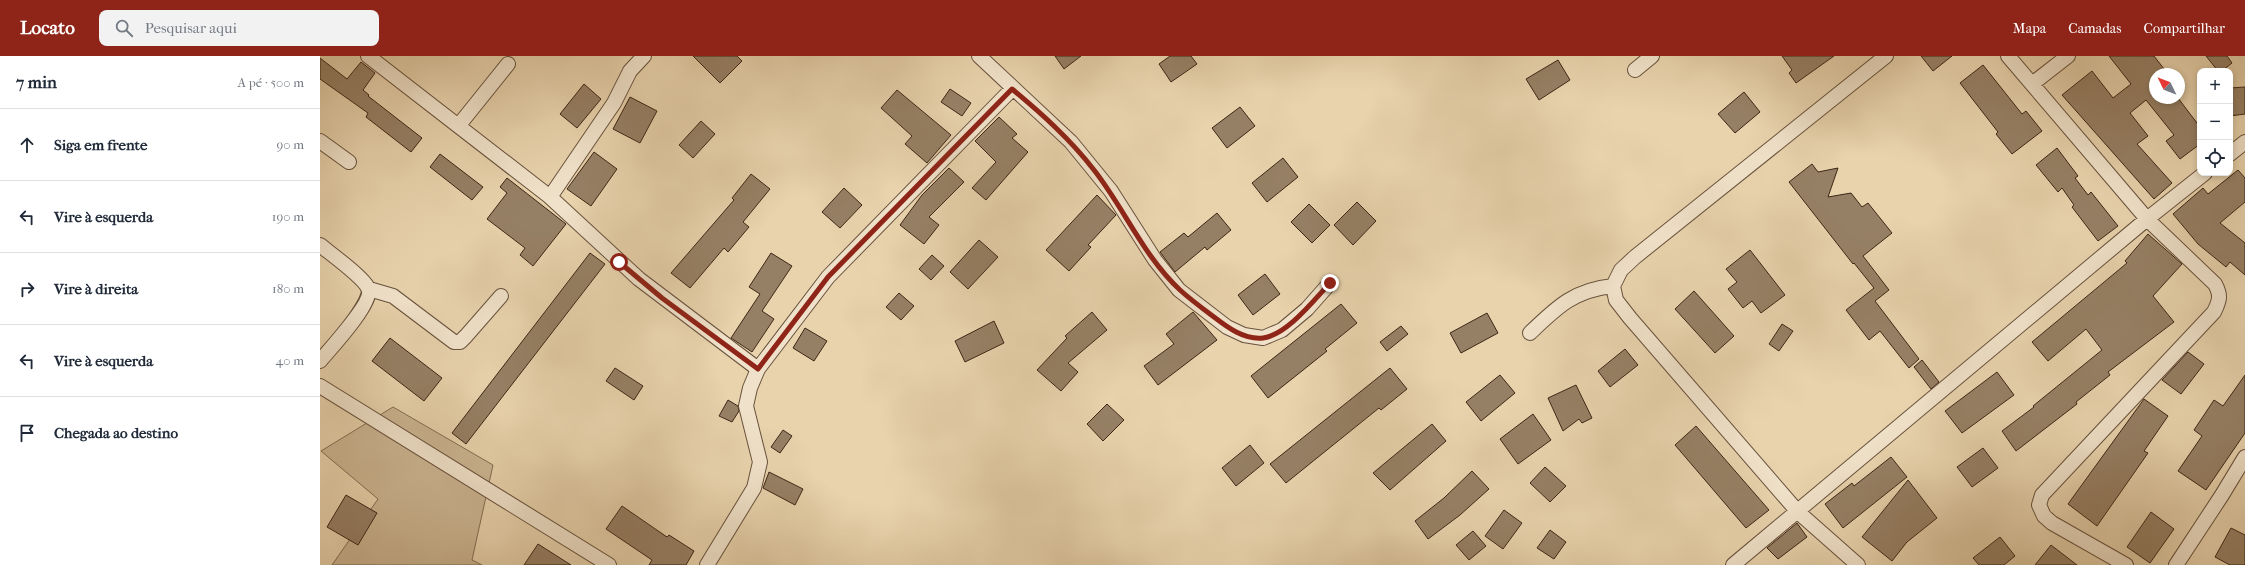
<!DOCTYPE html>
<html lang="pt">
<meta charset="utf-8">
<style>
body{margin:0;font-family:"IM FELL French Canon",serif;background:#f2f2f3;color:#1f2937}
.controls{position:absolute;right:12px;top:12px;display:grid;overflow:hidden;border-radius:8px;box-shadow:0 2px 6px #0003}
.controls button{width:36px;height:36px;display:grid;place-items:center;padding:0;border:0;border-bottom:1px solid #e0e1e3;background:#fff;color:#1f2937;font:20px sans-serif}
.compass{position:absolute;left:1829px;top:12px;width:36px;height:36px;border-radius:50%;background:#fff;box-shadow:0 2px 6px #0003;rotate:313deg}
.stop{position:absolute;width:12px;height:12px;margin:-9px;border:3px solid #8f2418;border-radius:50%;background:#fff}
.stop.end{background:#8f2418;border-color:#fff;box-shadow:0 1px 4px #0008}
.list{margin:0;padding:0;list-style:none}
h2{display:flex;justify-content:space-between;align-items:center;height:52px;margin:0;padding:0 16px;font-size:17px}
h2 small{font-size:13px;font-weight:400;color:#747a83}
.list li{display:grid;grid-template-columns:26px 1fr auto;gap:12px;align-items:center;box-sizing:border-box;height:72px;padding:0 16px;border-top:1px solid #e0e1e3}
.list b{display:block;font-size:15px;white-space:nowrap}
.list em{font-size:13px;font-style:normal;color:#747a83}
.icon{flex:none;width:22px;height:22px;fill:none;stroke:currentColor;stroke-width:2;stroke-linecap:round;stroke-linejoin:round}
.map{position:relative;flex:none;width:1925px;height:509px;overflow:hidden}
header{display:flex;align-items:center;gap:24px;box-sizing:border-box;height:56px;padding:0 20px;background:#8f2418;color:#fff}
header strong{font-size:19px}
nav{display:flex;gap:22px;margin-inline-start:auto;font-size:14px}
.search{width:280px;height:36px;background:#f2f2f3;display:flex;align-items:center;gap:10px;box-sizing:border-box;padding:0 14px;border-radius:8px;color:#747a83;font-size:15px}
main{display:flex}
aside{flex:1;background:#fff}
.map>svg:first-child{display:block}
.green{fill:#cbb693;stroke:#846e54}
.building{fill:#968065;stroke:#3e2616}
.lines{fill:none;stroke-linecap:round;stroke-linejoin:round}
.minor-casing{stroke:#68513c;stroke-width:16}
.minor{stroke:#f0e2ca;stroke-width:14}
.route{stroke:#8f2418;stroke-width:5}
</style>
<header>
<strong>Locato</strong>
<div class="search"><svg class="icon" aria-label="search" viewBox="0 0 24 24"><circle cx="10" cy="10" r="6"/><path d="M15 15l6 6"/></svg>Pesquisar aqui</div>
<nav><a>Mapa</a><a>Camadas</a><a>Compartilhar</a></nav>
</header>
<main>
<aside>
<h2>7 min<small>A pé · 500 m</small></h2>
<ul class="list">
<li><svg class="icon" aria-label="ahead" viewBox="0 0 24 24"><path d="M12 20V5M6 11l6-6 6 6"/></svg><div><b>Siga em frente</b></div><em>90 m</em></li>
<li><svg class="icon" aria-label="left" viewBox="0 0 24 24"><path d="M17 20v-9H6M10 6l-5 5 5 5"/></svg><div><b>Vire à esquerda</b></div><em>190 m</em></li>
<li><svg class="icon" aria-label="right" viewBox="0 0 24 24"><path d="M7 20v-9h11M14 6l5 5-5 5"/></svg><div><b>Vire à direita</b></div><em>180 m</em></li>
<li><svg class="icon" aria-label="left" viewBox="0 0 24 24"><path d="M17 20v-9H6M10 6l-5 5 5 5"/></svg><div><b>Vire à esquerda</b></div><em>40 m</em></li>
<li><svg class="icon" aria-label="arrive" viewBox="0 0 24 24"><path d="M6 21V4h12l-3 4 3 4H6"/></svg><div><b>Chegada ao destino</b></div></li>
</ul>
</aside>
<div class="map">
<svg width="1925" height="509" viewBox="0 0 1925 509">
<rect width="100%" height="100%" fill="#e8d3ad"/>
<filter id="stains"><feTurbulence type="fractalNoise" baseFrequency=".005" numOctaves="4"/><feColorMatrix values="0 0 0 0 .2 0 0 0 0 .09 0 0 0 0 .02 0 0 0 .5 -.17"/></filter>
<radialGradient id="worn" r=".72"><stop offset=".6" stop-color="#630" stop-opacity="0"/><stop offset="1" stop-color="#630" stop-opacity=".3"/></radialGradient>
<path class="green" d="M73 351 173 409 152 504 162 509H12L58 443 1 395Z"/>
<path class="building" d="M373 0H417L422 5 400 27Z
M735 0H761L744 13Z
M850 0H871L877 8 851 26 839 8Z
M1462 0H1514L1476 27 1469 17 1472 14Z
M1601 0H1632L1613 15Z
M1789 0H1834L1848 18H1835V42H1858L1880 71V88L1860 103 1846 85 1854 79 1826 44 1810 57 1828 80 1817 88 1852 127 1834 143 1742 39 1772 15 1793 42 1811 28Z
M1886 0H1907L1912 7 1902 15H1898Z
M0 2 27 23 41 6 55 17 43 34 49 39 48 40 102 82 91 96 46 61 48 57 0 23Z
M1238 4 1250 24 1219 44 1206 23Z
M1663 9 1702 58 1706 55 1722 75 1692 98 1676 78 1678 76 1640 27Z
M264 28 281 43 257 72 240 58Z
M1925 31V58L1910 60V32Z
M630 33 651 47 642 60 621 46Z
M577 34 631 79 607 107 585 88 592 80 561 52Z
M1424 36 1440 56 1415 77 1398 58Z
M310 41 337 55 320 87 293 73Z
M920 51 935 70 907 92 892 72Z
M679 61 697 78 692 82 708 96 666 144 652 132 676 106 655 85Z
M381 65 395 78 373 102 359 89Z
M1737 92 1758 120 1755 122 1768 139 1771 136 1798 170 1778 185 1752 151 1754 149 1742 132 1738 136 1716 109Z
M274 96 297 113 271 150 247 133Z
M120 98 163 131 152 144 110 111Z
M963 102 978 121 947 146 932 127Z
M1492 108 1498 116 1518 112 1508 141 1531 137 1542 151 1548 147 1572 177 1543 200 1569 234 1555 245 1599 303 1589 312 1560 275 1549 284 1526 254 1554 232 1534 207 1533 208 1469 126Z
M629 112 644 126 609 161 619 169 604 188 580 169 602 139Z
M1918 114 1925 122V146L1900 167 1925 187V219L1910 206 1906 211 1878 188 1853 158 1883 132 1888 138Z
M431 118 450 133 423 166 429 171 408 196 404 192 370 232 351 217 414 144 412 142Z
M187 122 246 168 213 210 200 199 205 192 167 163 187 137 180 131Z
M524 132 542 149 520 172 502 156Z
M777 139 796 159 768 189 771 191 749 215 726 194Z
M1037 146 1056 165 1033 189 1014 169Z
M989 148 1010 169 992 187 971 166Z
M897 157 911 174 887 194 885 191 855 216 840 196 864 177 868 181Z
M1828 178 1862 208 1833 240 1854 266 1788 316 1790 319 1756 346 1757 348 1696 395 1682 375 1714 351 1713 350 1782 294 1766 273 1728 305 1712 286 1807 207 1805 205Z
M659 184 678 201 648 233 630 216Z
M1430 194 1465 239 1441 257 1432 245 1423 252 1408 233 1417 226 1406 213Z
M270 197 285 208 146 388 132 377Z
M451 197 472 210 442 255 454 263 432 296 411 282 440 238 429 231Z
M612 199 624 210 611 224 599 213Z
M945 218 960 238 933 259 918 239Z
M1374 235 1414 280 1395 297 1355 253Z
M579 237 594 250 581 264 566 251Z
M1021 248 1037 267 1005 293 1007 295 948 342 931 320Z
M772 256 787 274 748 307 758 316 741 335 717 314 747 282 745 280Z
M873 256 897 284 838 329 824 310 854 288 846 278Z
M1167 257 1178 277 1141 297 1130 277Z
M674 265 684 287 645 306 635 285Z
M1462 268 1473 275 1459 295 1449 288Z
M1081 270 1088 278 1067 295 1060 286Z
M485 272 507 285 494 305 473 292Z
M70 282 122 322 104 345 52 305Z
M1305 293 1318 309 1290 331 1278 315Z
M1868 296 1884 308 1861 338 1842 324Z
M1602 304 1619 326 1611 333 1594 311Z
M295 312 323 330 314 344 286 325Z
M1070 312 1087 333 1061 354 1059 352 966 427 950 408Z
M1677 316 1694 339 1642 377 1625 355Z
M1180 319 1195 337 1161 365 1146 346Z
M1925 319V377L1886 434 1858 415 1882 380 1874 374 1894 344 1903 350Z
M1256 329 1272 362 1262 367 1259 363 1243 375 1228 342Z
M1824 343 1848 360 1824 395 1828 397 1777 470 1748 448Z
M408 344 418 350 419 355 412 366 399 360Z
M787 348 804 364 783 385 767 368Z
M1213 358 1231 384 1198 408 1180 383Z
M1112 368 1126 385 1070 434 1053 417Z
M1376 370 1449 454 1426 472 1355 389Z
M463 374 472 380 460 397 451 391Z
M930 389 944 407 916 430 902 412Z
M1663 392 1678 412 1652 431 1637 411Z
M1571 401 1587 421 1523 472 1505 448 1532 427 1534 430Z
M1225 411 1246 430 1230 446 1210 427Z
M1152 415 1169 433 1140 459 1108 483 1095 465 1124 442Z
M449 416 483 433 475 449 443 432Z
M1588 424 1617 462 1587 486 1572 505 1542 481Z
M26 439 57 457 38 489 7 471Z
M302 450 347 481 349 479 374 495 366 509H329L332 504 286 473Z
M1184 454 1202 467 1183 493 1165 480Z
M1831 456 1854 473 1830 507 1807 491Z
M1477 467 1487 481 1458 503 1447 492Z
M1911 472 1925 479V509H1910L1895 501Z
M1230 474 1246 486 1234 503 1217 492Z
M1153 475 1166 490 1149 504 1136 489Z
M1680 481 1695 500 1684 509H1659L1653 502Z
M218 488 251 509H204Z
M1731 489 1757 509H1715Z"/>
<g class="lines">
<defs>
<path id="minor" d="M48 0 230 141 319 223 438 313
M659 0 751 86 791 135 835 204 859 234 907 271 924 279 943 282 962 274 987 253 1010 227
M1688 0 1827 163 1895 228C1901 239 1900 244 1894 256L1722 439 1719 449 1724 460 1732 467 1806 509
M1315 14 1332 0
M1712 28 1748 0
M139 69 188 8
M0 85 29 106
M1910 98 1925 86
M230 141 294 47 310 15 324 0
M0 189C11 198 43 221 48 232 55 245 9 294 0 305
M49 233 73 240 134 286H140L146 280 181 240
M1210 277C1237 251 1254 234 1293 230
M0 330 289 509
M387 509 434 432 440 406 426 350 430 332 438 313 508 221 692 33
M1413 509 1827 163 1885 117
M1538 509 1478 456 1310 262 1296 244 1293 230 1301 214 1315 201 1566 0
M1856 509 1902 439 1925 401"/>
</defs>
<use href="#minor" class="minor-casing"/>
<use href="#minor" class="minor"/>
</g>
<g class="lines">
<path class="route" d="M299 206 342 242 438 313 508 221 692 33C722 58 750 83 774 114 804 152 824 201 860 234 871 244 882 252 894 261 907 271 924 284 943 282 967 279 994 244 1010 227"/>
</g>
<rect width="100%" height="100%" filter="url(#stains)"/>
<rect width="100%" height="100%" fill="url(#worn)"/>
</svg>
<div class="controls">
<button>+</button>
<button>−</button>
<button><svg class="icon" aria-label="locate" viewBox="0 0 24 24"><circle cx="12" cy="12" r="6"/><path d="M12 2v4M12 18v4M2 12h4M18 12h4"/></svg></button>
</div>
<svg class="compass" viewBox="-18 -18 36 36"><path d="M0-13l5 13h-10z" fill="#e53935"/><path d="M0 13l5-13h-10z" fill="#747a83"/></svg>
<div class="stop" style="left:299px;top:206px"></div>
<div class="stop end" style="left:1010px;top:227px"></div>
</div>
</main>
